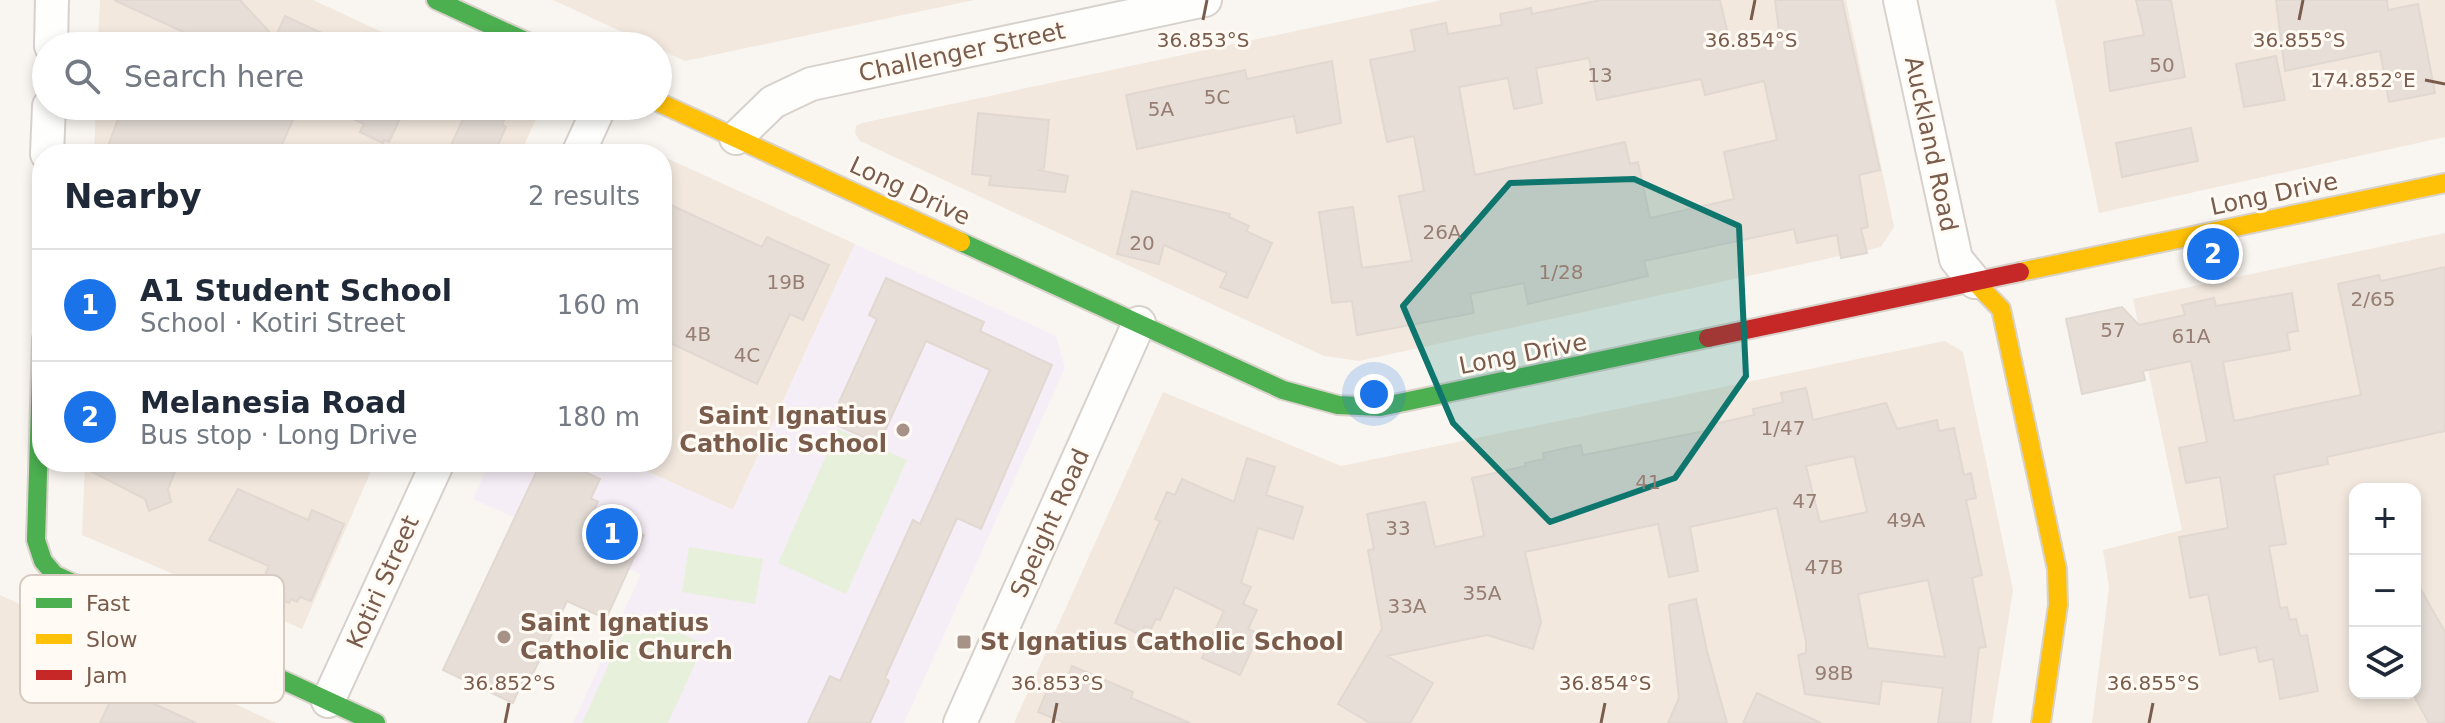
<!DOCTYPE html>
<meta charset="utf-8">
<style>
body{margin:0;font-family:"DejaVu Sans",sans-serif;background:#f2f2f3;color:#1f2937}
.controls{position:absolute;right:24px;bottom:24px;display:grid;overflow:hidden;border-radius:16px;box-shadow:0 4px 12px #0003}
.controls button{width:72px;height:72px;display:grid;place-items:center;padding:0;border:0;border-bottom:2px solid #e0e1e3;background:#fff;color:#1f2937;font:40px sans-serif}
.you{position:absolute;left:1374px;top:394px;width:28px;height:28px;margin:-20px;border:6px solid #fff;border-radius:50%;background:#1a73e8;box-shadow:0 0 0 12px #1a73e833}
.badge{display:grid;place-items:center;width:52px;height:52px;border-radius:50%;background:#1a73e8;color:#fff;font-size:26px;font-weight:700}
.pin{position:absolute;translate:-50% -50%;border:4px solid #fff;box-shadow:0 2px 8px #0006}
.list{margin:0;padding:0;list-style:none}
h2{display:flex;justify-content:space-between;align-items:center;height:104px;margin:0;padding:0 32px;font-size:34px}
h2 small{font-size:26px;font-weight:400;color:#747a83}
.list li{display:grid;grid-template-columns:52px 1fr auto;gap:24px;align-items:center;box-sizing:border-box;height:112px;padding:0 32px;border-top:2px solid #e0e1e3}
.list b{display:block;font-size:30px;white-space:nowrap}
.list p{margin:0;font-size:26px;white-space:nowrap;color:#747a83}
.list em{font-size:26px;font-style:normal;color:#747a83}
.icon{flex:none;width:44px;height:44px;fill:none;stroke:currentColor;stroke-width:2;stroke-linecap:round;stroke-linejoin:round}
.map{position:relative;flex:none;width:2445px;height:723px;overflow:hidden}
.search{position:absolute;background:#fff;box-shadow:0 4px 12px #0003;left:32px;top:32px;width:640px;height:88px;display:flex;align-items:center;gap:20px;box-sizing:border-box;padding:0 28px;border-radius:44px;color:#747a83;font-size:30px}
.panel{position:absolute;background:#fff;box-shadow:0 4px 12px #0003;left:32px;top:144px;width:640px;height:328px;border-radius:32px}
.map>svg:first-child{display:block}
.residential{fill:#f2e8de;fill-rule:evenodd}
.education{fill:#f6eef6}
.green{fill:#e7f0db}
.building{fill:#e6ded7;stroke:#e2d8d2;stroke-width:2;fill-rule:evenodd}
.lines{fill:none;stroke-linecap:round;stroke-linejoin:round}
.street-casing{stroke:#d7d1cb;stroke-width:36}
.fast-casing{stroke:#d9d2cb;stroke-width:22}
.slow-casing{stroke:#d9d2cb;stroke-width:22}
.jam-casing{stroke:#d9d2cb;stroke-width:22}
.street{stroke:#fefefd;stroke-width:32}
.fast{stroke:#4caf50;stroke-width:18}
.slow{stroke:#ffc107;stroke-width:18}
.jam{stroke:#c62828;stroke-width:18}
.marked{fill:#0f766e;fill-opacity:0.2;stroke:#0f766e;stroke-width:6;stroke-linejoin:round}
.ticks{fill:none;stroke:#7a5c4d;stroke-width:3}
.poi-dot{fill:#a69286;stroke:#fffaf3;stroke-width:3}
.labels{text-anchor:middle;stroke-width:6;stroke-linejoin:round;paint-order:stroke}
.number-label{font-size:20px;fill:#977e72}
.street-label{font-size:24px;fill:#7a5c4d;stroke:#fffaf3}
.poi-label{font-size:24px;font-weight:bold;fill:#7a5c4d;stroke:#fffaf3;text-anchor:start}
.key{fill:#fffaf3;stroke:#d7cbc1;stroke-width:2}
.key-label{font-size:22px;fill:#7a5c4d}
.ticks-label{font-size:20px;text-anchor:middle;fill:#7a5c4d;stroke:#fffaf3;stroke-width:6;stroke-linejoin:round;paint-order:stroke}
</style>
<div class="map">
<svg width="2445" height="723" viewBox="0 0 2445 723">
<rect width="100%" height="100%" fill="#f9f5f0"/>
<path class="residential" d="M100 0H313L412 46H98Z
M553 0H974L685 61Z
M1442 0H1846L1894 227 1881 247 1359 361 1324 356 860 141 855 133 856 126 862 123Z
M2055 0H2445V137L2099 213Z
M96 106H542L520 154H94Z
M662 156 855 244 733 510 626 462H662Z
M2445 233V723H2092L2109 587 2103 550 2182 530 2133 299ZM2355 489H2415V693H2355Z
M1945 341 1963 352 2013 590 1992 723H1014L1163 392 1341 466Z
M85 462H375L302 629 82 535Z
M0 595 276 723H0Z"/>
<path class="education" d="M855 244 1056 336 1065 368 904 723H573L641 574 473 499 490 462H626L733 510Z"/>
<path class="green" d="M838 429 907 460 846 594 778 563Z
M689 547 763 559 755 604 682 592Z
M633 612 704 644 668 723H582Z"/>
<path class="building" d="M114 0H240L275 38 285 16 350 46H214Z
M1601 0H1720L1731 48 1780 39 1775 0H1842L1880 170 1859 175 1868 227 1861 229 1867 253 1841 258 1837 235 1797 243 1794 229 1644 261 1648 276 1528 304 1524 283 1470 294 1474 313 1357 335 1352 301 1332 303 1319 212 1353 207 1362 268 1412 261 1399 196 1424 191 1414 136 1387 142 1370 60 1415 51 1411 30 1446 23 1448 34 1502 25 1500 14 1531 8 1532 14ZM1589 58 1597 100 1701 79 1705 95 1764 81 1777 140 1724 152 1734 199 1650 218 1638 162 1630 164 1625 142 1475 175 1459 87 1508 78 1514 109 1542 103 1536 68Z
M2136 0H2171L2185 77 2110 91 2104 42 2144 35Z
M2276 0H2387L2388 10 2418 4 2435 93 2389 102 2380 51 2285 71Z
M2276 56 2285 100 2244 107 2236 64Z
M1332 61 1341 123 1297 133 1294 116 1137 149 1126 95 1245 70 1247 79Z
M123 106H299L278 154H105Z
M326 106H400L395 117 400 119 389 142 384 140 383 143 360 132 364 124Z
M469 106H487L506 115 502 125 506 127 494 154H447Z
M978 113 1049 120 1044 168 1039 170 1068 176 1065 192 989 185 991 176 972 174Z
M2191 128 2198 161 2122 177 2116 143Z
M1132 191 1230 214 1229 217 1249 226 1246 231 1272 243 1247 298 1220 287 1227 273 1164 245 1159 264 1117 254Z
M662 201 762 247 767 237 829 265 803 320 790 314 757 384 662 339Z
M2445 267V431L2327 457 2328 464 2274 475 2286 544 2269 546 2280 608 2287 607 2290 620 2296 619 2300 636 2307 635 2318 691 2280 699 2273 659 2259 662 2256 647 2220 655 2208 594 2190 598 2179 537 2228 528 2220 477 2186 483 2179 448 2207 442 2191 361 2143 371 2145 380 2082 394 2066 319 2122 307 2139 325 2185 315 2182 305 2214 298 2216 306 2292 293 2298 331 2287 333 2290 350 2223 362 2234 421 2361 395 2338 284 2379 275 2381 281Z
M886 278 984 322 980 331 1052 365 981 529 957 518 885 678 889 681 870 723H808L830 676 840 681 913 520 920 524 990 370 926 341 879 444 830 422 877 319 869 315Z
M1806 388 1813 420 1886 403 1897 429 1937 420 1939 431 1954 428 1964 475 1971 473 1976 498 1966 500 1982 575 1972 578 1986 647 1979 648 1970 723H1938L1943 688 1882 681 1879 704 1805 694 1798 655 1806 653V641L1777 508 1690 527 1698 571 1669 577 1658 524 1525 552 1541 622 1533 649 1487 635 1387 656 1433 683 1410 723H1370L1338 704 1382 629 1368 550 1374 549 1367 514 1425 502 1435 547 1484 536 1472 478 1526 466 1525 463 1544 459 1543 453 1581 445 1583 455 1715 429 1714 424 1754 415 1753 409 1783 402 1781 393ZM1854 456 1867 512 1820 522 1806 466ZM1928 580 1945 657 1868 648 1858 594Z
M1247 458 1275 467 1266 495 1303 507 1293 539 1258 528 1241 583 1251 587 1243 604 1257 610 1248 629 1259 634 1240 675 1202 658 1224 611 1175 587 1160 620 1156 619 1151 629 1145 626 1141 635 1115 623 1160 521 1155 519 1167 492 1175 495 1182 479 1234 502Z
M73 462H179L168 489 171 502 149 511 145 499Z
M541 462H563L600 479 591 498 598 502 592 514 644 535 606 619 567 601 530 680 524 678 513 703 443 670Z
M238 489 308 520 312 510 344 524 311 601 300 597 297 602 291 599 289 603 266 593 268 589 260 586 269 566 209 540Z
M2415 579 2445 632V723H2429L2415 698Z
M1696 599 1707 651 1727 723H1668L1679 698 1669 605Z
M1072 666 1133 692 1131 698 1190 723H1065L1038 712 1053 677 1066 682Z
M117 687 196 723H100Z
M1757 693 1821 723H1743Z"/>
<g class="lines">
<defs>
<path id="street" d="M1900 0 1956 259 1975 282
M51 46 52 0
M736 138 773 102 811 84 1205 0
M47 154 49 106
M578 154 600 106
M328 701 438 462
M960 723 1139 323"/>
<path id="fast" d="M436 0 536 46
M961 242 1283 390 1338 405 1380 407 1708 338
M42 339 36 540 43 561 55 575 376 723"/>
<path id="slow" d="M658 102 961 242
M2020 272 2445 183
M1975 282 2001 309 2057 569 2058 605 2041 723"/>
<path id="jam" d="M1708 338 2020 272"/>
</defs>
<use href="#street" class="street-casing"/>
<use href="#fast" class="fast-casing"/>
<use href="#slow" class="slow-casing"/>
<use href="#jam" class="jam-casing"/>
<use href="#street" class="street"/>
<use href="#fast" class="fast"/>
<use href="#slow" class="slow"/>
<use href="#jam" class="jam"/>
</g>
<path class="marked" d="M1634 179 1739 226 1746 376 1675 478 1550 522 1453 423 1403 306 1510 183Z"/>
<path class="ticks" d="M1203 20 1207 0M1751 20 1755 0M2299 20 2303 0M2425 80 2445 84M505 723 509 703M1053 723 1057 703M1601 723 1605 703M2149 723 2153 703"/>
<g class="poi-dot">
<circle cx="903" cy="430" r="8"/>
<circle cx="504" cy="637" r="8"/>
<rect x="956" y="634" width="16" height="16" rx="4"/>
</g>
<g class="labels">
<g class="number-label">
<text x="2162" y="72">50</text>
<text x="1600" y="82">13</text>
<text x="1217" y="104">5C</text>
<text x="1161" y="116">5A</text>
<text x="1442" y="239">26A</text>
<text x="1142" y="250">20</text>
<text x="1561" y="279">1/28</text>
<text x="786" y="289">19B</text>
<text x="2373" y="306">2/65</text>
<text x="2113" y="337">57</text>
<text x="698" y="341">4B</text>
<text x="2191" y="343">61A</text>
<text x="747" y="362">4C</text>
<text x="1783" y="435">1/47</text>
<text x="1648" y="489">41</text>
<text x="1805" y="508">47</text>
<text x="1906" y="527">49A</text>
<text x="1398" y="535">33</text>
<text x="1824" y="574">47B</text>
<text x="1482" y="600">35A</text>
<text x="1407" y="613">33A</text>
<text x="1834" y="680">98B</text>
</g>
<g class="street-label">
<text transform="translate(962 52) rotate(-12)" y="8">Challenger Street</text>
<text transform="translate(1931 144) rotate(78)" y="8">Auckland Road</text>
<text transform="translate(910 191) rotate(25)" y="8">Long Drive</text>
<text transform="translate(2274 194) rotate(-12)" y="8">Long Drive</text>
<text transform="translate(1523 354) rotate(-11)" y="8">Long Drive</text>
<text transform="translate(1050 523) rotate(-66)" y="8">Speight Road</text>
<text transform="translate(383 582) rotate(-66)" y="8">Kotiri Street</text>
</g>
<g class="poi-label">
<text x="887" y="424" text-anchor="end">Saint Ignatius<tspan x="887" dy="28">Catholic School</tspan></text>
<text x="520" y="631">Saint Ignatius<tspan x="520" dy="28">Catholic Church</tspan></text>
<text x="980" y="650">St Ignatius Catholic School</text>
</g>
</g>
<rect x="20" y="575" width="264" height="128" rx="12" class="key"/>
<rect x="36" y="598" width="36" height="10" fill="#4caf50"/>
<rect x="36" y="634" width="36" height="10" fill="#ffc107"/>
<rect x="36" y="670" width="36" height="10" fill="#c62828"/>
<g class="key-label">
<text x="86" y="611">Fast</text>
<text x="86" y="647">Slow</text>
<text x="86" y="683">Jam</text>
</g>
<g class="ticks-label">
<text x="1203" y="47">36.853°S</text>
<text x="1751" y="47">36.854°S</text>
<text x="2299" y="47">36.855°S</text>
<text x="2363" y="87">174.852°E</text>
<text x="509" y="690">36.852°S</text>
<text x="1057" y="690">36.853°S</text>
<text x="1605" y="690">36.854°S</text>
<text x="2153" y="690">36.855°S</text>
</g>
</svg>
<div class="controls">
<button>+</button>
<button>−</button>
<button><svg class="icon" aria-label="layers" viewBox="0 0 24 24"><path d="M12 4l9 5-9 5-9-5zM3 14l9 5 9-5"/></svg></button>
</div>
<div class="you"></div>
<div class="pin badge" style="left:612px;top:534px">1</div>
<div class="pin badge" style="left:2213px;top:254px">2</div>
<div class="search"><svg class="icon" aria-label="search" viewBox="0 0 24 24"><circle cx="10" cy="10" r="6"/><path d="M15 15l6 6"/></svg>Search here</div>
<section class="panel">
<h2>Nearby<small>2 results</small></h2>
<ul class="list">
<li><span class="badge">1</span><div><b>A1 Student School</b><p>School · Kotiri Street</p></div><em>160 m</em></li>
<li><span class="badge">2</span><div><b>Melanesia Road</b><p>Bus stop · Long Drive</p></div><em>180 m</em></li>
</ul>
</section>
</div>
